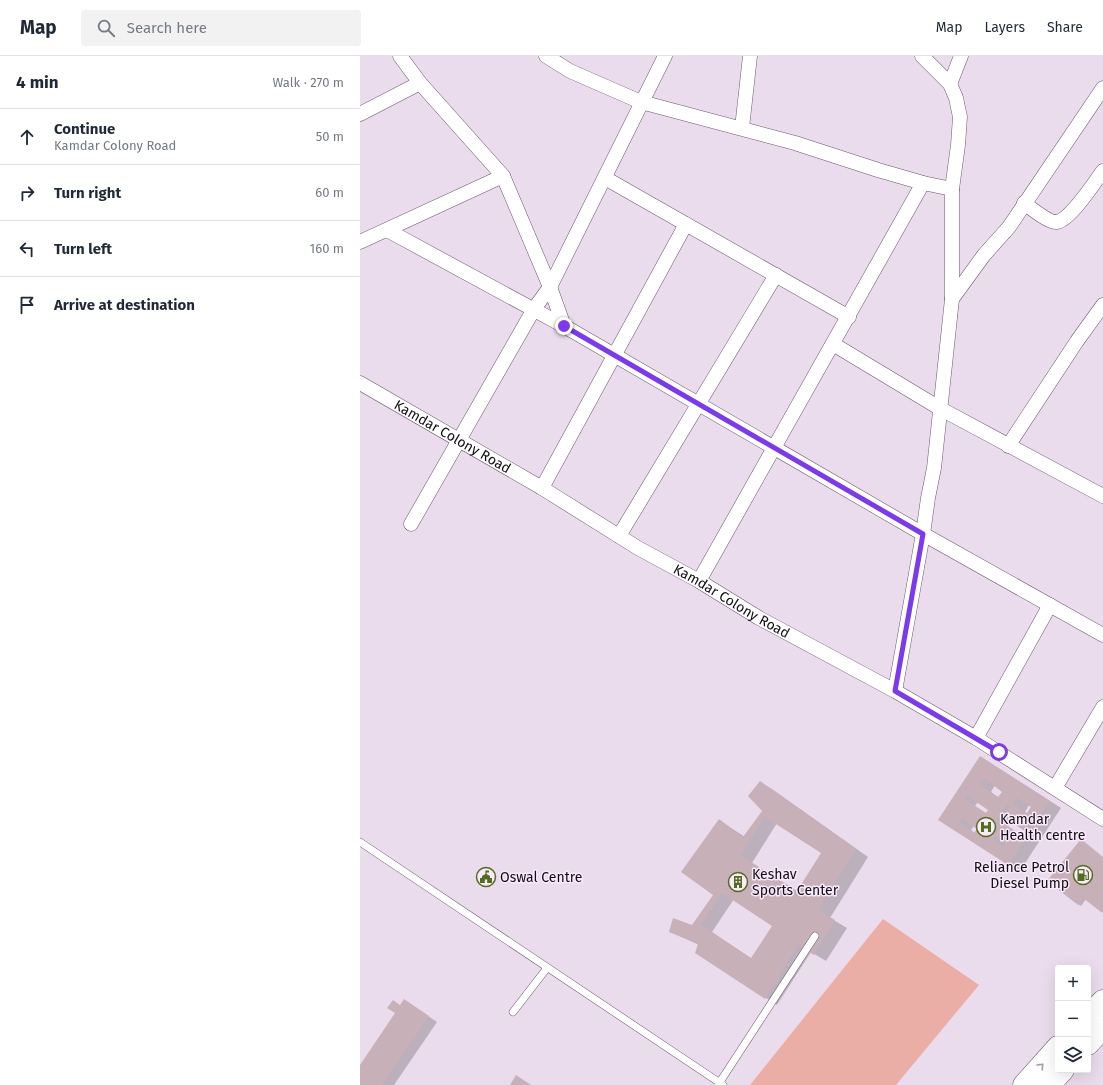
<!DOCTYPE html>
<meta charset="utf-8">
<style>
body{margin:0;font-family:"Fira Sans",sans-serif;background:#f2f2f3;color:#1f2937}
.controls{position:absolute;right:12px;bottom:12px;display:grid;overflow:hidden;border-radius:4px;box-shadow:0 4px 16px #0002}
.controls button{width:36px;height:36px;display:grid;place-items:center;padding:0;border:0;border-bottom:1px solid #e0e1e3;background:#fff;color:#1f2937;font:20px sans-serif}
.stop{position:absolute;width:12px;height:12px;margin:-9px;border:3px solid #7c3aed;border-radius:50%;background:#fff}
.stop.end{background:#7c3aed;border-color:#fff;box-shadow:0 1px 4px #0008}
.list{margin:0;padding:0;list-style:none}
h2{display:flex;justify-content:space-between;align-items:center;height:52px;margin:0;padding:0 16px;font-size:17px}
h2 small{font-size:13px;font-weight:400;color:#747a83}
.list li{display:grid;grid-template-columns:26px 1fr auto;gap:12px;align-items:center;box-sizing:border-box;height:56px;padding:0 16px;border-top:1px solid #e0e1e3}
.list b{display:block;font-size:15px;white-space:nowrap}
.list p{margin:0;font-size:13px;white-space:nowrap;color:#747a83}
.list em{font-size:13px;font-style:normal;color:#747a83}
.icon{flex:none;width:22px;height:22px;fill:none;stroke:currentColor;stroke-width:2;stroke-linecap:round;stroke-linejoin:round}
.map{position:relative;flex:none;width:743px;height:1029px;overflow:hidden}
header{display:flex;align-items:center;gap:24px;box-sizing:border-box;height:56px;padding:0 20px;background:#fff;border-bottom:1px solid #e0e1e3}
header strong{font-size:19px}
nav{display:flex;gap:22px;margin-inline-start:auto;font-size:14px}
.search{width:280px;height:36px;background:#f2f2f3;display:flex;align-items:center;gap:10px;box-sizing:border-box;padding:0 14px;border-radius:4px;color:#747a83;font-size:15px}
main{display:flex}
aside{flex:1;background:#fff}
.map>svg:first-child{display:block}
.green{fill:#eaaea7}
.shadow{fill:#0003;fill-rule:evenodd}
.building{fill:#c7b0b8;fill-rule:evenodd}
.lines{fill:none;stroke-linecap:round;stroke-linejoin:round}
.lane-casing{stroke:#675a69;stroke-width:8}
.street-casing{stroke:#675a69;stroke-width:15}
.primary-casing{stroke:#675a69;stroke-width:23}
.lane{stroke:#fff;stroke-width:7}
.street{stroke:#fff;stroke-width:14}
.primary{stroke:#fff;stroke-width:22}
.oneway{stroke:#a19fa1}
.route{stroke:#7c3aed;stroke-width:5}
.labels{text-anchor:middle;stroke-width:3;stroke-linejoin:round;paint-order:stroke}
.street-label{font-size:14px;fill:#130e14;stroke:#f8e9fb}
.poi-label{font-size:14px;fill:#130e14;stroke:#f8e9fb;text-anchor:start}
</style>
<header>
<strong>Map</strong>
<div class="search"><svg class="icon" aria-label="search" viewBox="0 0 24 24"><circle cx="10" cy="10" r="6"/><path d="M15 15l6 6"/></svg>Search here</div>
<nav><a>Map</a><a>Layers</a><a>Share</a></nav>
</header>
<main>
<aside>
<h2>4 min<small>Walk · 270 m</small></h2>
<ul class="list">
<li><svg class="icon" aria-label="ahead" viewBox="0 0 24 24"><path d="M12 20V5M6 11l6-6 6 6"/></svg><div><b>Continue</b><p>Kamdar Colony Road</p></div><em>50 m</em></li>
<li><svg class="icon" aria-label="right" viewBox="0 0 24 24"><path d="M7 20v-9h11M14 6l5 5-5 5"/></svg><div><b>Turn right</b></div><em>60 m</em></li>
<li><svg class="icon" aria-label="left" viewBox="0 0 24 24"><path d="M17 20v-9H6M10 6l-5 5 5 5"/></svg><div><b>Turn left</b></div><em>160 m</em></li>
<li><svg class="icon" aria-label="arrive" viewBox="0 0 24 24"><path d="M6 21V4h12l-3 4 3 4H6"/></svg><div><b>Arrive at destination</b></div></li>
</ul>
</aside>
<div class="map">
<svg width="743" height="1029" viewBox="0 0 743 1029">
<rect width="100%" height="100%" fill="#ebdced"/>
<path class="green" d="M523 863 619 929 536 1029H390Z"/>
<path class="shadow" d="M621 701 701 752 660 815 580 764ZM635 729 644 735 639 742 631 736ZM618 746 629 753 627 758 615 750ZM669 749 672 750 667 758 665 756ZM652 766 666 775 662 780 648 771ZM614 770 618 773 615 777 611 774Z
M400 726 412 733 508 801 470 862 487 872 466 905 451 896 417 949 406 942 339 889 310 875 332 870 355 839 359 764 385 781 403 755ZM417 767 463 796 438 836 392 807ZM374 843 414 870 392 903 352 876Z
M743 801V857L726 843 721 850 718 848Z
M41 950H53L77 966 34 1029H0V1011Z"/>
<path class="building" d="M620 700 690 745 648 809 578 764ZM624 722 642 736 638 741 619 728ZM606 739 628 754 626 757 604 743ZM657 742 671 751 667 757 653 748ZM647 748 650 750 643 761 665 775 662 779 640 765 635 774 632 772ZM602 762 617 773 614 777 599 766ZM635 780 645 787 642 791 633 784Z
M400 725 496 793 458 854 475 864 454 899 438 889 405 943 335 897 338 888 309 876 313 862 332 869 353 839 321 816 359 763 383 781 402 755 388 740ZM405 761 461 797 437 835 380 799ZM362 837 412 870 391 902 341 869Z
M721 783 743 801V853L741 856 723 842 718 849 687 825Z
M44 943 69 960 22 1029H0V1009L35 957 27 952 33 944 40 949Z
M156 1019 171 1029H150Z"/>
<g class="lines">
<defs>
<path id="lane" d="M0 786 363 1029
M153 956 187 912
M358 1029 455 880"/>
<g id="street">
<path d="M40 0 60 27 143 120 190 231 204 270"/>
<path d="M186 0 210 15 281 46 435 87 518 114 563 127 592 133"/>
<path d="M590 28 601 0"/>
<path d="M0 58 60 27"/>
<path d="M382 72 390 0"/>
<path d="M245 122 489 261"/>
<path d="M664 147C671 152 689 167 697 166 711 163 734 127 743 115"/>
<path d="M27 174 204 270 563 478 743 579"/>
<path d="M0 186 143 120"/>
<path d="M592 243 624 199 649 171 743 32"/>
<path d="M473 288 581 353 743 440"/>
<path id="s1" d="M0 327 182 432 278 492 339 525 399 562 535 635 616 682 743 763"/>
<path d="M648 390 717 285 743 249"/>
<path d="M182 432 326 168"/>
<path d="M51 468 174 253 190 231 305 0"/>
<path d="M259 480 416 219"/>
<path d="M339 525 563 127"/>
<path d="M535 635 563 478 568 442 574 412 592 243V133L598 89 600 61 596 42 590 28 562 0"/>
<path d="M616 682 690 549"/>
<path d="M695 732 743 651"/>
</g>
<path id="primary" d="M728 960 743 945
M728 988 743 972
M664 1029 698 991
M689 1029 703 1014"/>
</defs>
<use href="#lane" class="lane-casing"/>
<use href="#street" class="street-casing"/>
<use href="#primary" class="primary-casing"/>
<use href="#lane" class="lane"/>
<use href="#street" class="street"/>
<use href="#primary" class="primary"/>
</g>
<defs><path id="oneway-chevron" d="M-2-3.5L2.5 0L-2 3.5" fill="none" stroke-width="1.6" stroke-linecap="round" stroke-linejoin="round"/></defs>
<use class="oneway" href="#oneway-chevron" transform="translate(681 1010) rotate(-47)"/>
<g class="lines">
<path class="route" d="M204 270 563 478 535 635 639 696"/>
</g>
<defs>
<symbol id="hospital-ring" viewBox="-11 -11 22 22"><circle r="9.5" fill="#f8e9fb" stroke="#536d20" stroke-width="1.5"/><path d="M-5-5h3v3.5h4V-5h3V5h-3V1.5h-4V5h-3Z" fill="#536d20"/></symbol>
<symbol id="fuel-ring" viewBox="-11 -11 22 22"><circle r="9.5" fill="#f8e9fb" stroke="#536d20" stroke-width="1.5"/><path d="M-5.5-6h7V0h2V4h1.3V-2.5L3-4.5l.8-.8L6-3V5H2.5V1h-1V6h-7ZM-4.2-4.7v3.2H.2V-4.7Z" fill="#536d20"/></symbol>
<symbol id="civic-ring" viewBox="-11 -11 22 22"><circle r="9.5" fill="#f8e9fb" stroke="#536d20" stroke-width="1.5"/><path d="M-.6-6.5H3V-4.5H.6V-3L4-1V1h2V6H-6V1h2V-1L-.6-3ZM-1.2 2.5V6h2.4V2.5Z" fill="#536d20"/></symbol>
<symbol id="building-ring" viewBox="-11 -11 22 22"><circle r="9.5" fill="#f8e9fb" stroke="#536d20" stroke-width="1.5"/><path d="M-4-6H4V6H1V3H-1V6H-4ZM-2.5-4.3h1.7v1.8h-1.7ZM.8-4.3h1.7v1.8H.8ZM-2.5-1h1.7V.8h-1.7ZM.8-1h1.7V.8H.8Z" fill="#536d20"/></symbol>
</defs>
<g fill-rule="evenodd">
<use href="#hospital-ring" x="615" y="760" width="22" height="22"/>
<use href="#fuel-ring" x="712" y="808" width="22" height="22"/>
<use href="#civic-ring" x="115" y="810" width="22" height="22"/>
<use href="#building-ring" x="367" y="815" width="22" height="22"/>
</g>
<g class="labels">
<g class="street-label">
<text dy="5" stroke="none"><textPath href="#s1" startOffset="107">Kamdar Colony Road</textPath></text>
<text dy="5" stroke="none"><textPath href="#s1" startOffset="431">Kamdar Colony Road</textPath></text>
</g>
<g class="poi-label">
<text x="640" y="768">Kamdar<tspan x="640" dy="16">Health centre</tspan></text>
<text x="709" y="816" text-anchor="end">Reliance Petrol<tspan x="709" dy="16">Diesel Pump</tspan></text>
<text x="392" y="823">Keshav<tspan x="392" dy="16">Sports Center</tspan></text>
<text x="140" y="826">Oswal Centre</text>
</g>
</g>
</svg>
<div class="controls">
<button>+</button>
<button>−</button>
<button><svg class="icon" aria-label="layers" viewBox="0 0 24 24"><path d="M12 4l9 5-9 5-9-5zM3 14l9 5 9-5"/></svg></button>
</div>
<div class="stop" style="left:639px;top:696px"></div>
<div class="stop end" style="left:204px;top:270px"></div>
</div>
</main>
